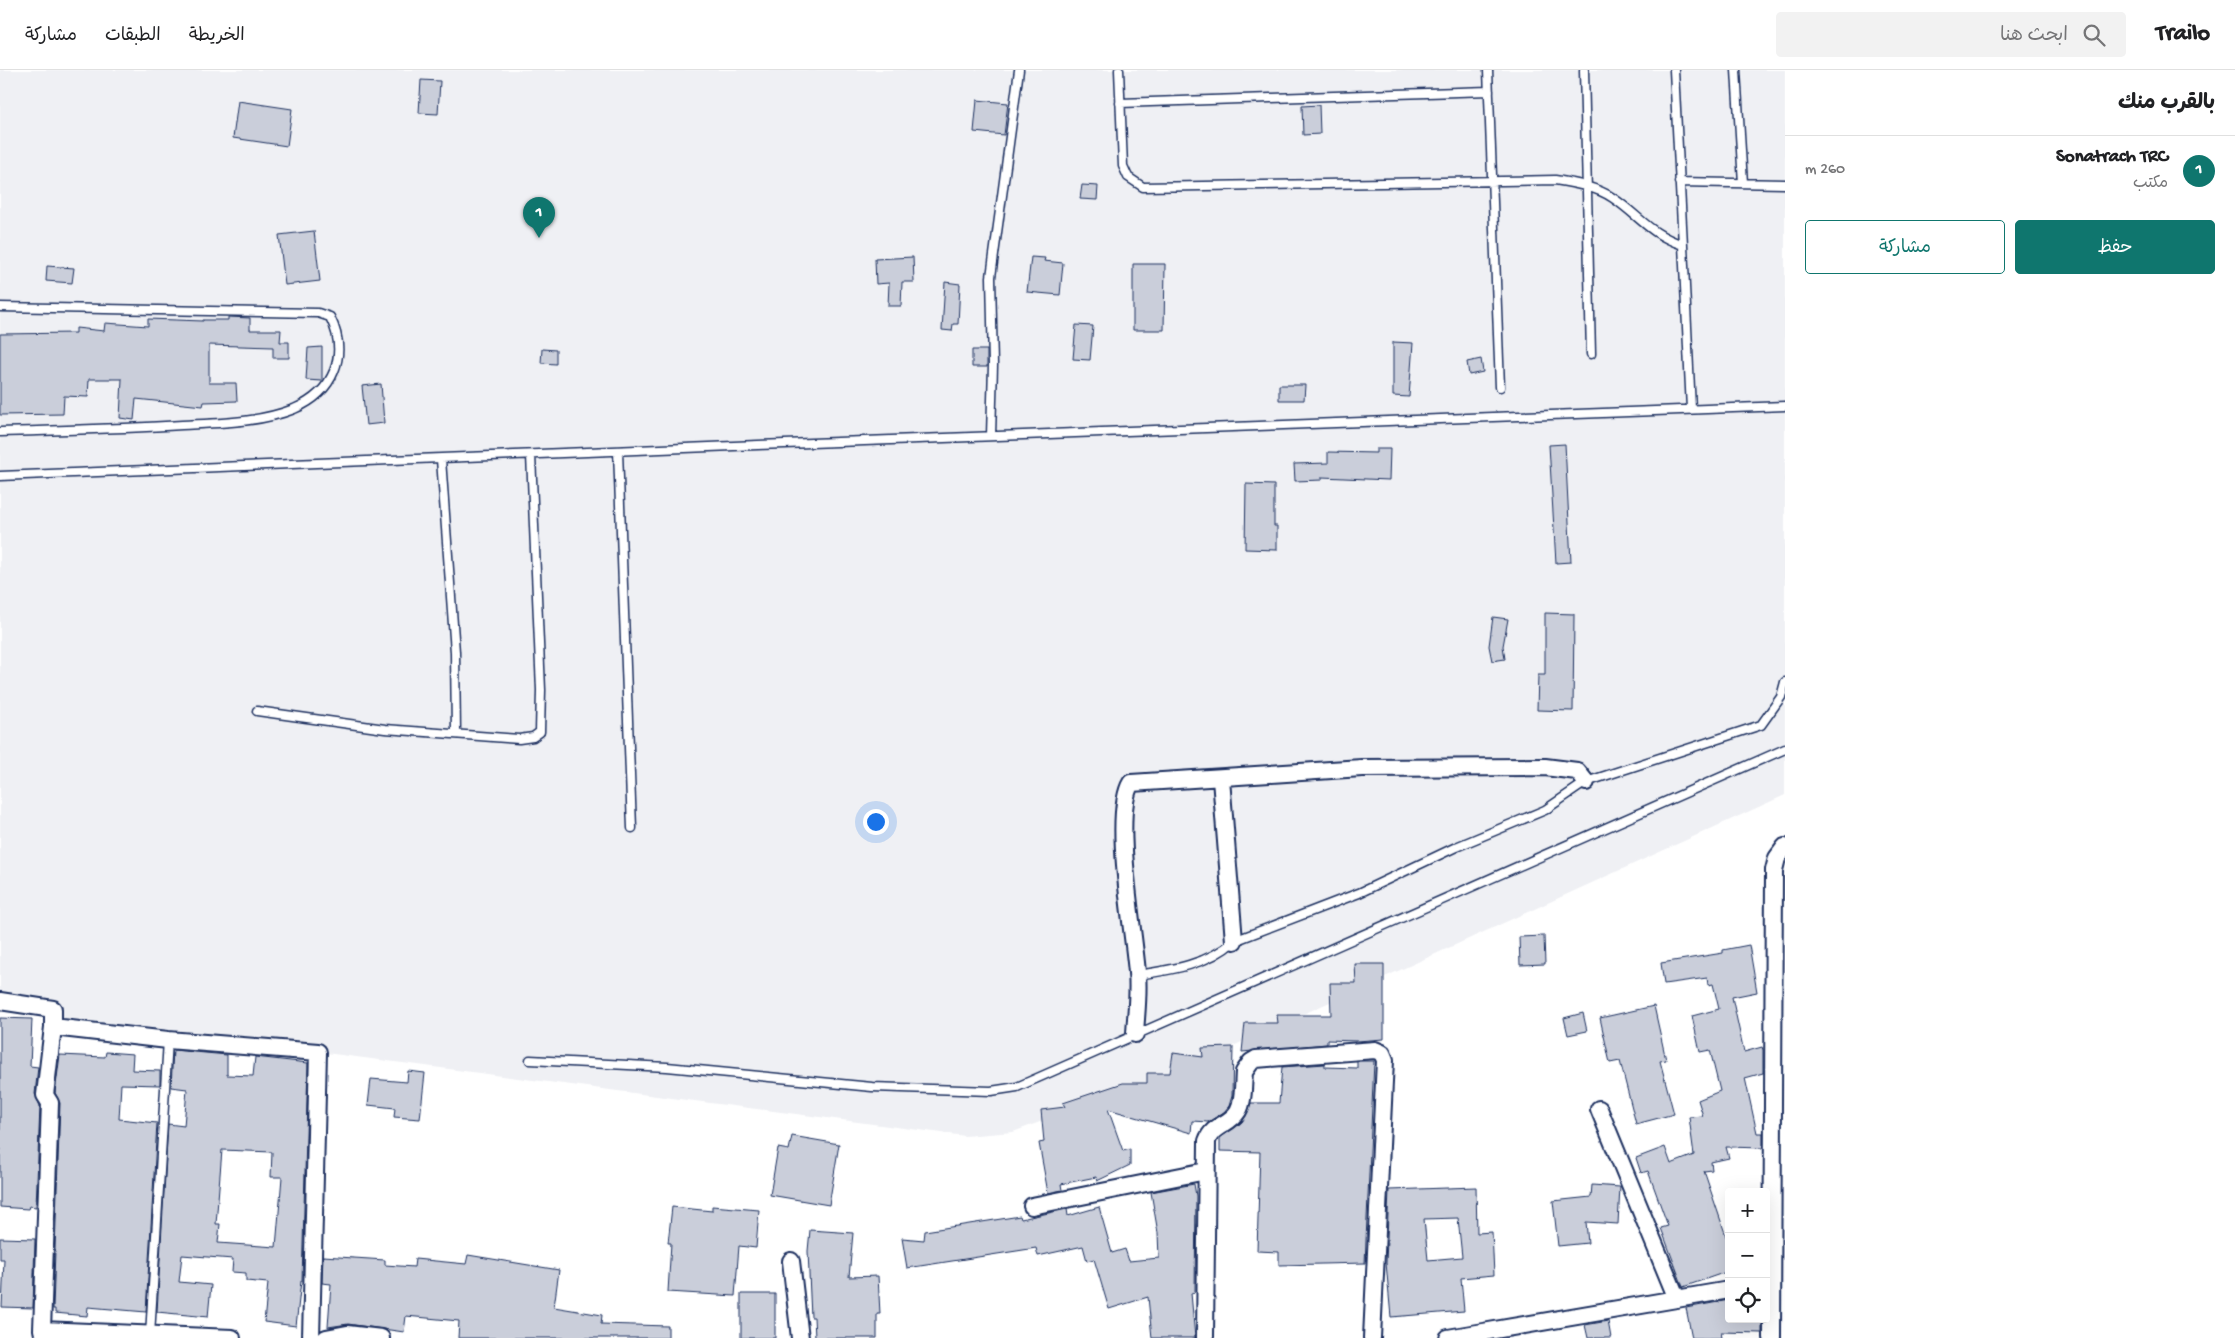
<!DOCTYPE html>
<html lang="ar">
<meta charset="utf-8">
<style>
body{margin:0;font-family:"Gochi Hand","Playpen Sans Arabic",sans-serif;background:#f2f2f2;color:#202124;direction:rtl}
.controls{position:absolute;right:15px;bottom:15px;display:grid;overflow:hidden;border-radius:5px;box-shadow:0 5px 20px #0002}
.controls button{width:45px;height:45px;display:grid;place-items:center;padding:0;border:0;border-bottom:1px solid #e0e0e0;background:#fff;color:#202124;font:25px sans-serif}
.you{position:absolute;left:875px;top:751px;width:18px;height:18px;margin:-12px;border:4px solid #fff;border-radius:50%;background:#1a73e8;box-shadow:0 0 0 8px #1a73e833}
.badge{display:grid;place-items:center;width:32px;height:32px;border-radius:50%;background:#0f766e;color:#fff;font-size:16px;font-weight:700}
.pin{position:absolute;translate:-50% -41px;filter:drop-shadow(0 1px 2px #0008)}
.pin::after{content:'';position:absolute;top:26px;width:18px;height:15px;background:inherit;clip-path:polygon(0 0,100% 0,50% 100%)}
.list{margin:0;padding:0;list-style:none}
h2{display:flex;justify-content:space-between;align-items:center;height:65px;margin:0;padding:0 20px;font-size:21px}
h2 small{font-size:16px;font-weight:400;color:#757577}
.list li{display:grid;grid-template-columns:32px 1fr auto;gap:15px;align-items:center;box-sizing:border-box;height:70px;padding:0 20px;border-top:1px solid #e0e0e0}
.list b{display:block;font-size:19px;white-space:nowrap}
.list p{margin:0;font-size:16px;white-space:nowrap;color:#757577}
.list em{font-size:16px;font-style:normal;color:#757577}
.actions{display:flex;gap:10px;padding:15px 20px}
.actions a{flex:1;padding:11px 0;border:1px solid #0f766e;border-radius:5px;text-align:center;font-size:18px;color:#0f766e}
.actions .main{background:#0f766e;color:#fff}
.icon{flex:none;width:28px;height:28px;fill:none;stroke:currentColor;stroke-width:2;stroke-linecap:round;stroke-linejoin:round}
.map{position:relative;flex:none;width:1785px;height:1268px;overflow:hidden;direction:ltr}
header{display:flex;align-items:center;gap:30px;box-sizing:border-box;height:70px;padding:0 25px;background:#fff;border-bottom:1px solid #e0e0e0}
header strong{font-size:24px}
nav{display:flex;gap:28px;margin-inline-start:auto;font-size:18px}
.search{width:350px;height:45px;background:#f2f2f2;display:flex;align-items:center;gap:12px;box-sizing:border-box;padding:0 18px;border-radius:5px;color:#757577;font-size:19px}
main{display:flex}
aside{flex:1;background:#fff}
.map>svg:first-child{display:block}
.built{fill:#eff0f4}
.building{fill:#caceda;stroke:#1b2f5e;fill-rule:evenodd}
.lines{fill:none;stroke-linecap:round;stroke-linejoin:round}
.lane-casing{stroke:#1b2f5e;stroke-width:11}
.street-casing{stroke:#1b2f5e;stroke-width:20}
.lane{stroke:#fff;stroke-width:8}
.street{stroke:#fff;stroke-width:16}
</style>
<header>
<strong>Trailo</strong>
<div class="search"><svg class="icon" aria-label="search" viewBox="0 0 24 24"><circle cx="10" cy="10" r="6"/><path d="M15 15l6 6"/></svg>ابحث هنا</div>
<nav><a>الخريطة</a><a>الطبقات</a><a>مشاركة</a></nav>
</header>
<main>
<aside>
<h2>بالقرب منك<small></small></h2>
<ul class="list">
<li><span class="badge">1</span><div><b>Sonatrach TRC</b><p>مكتب</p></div><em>260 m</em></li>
</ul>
<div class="actions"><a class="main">حفظ</a><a>مشاركة</a></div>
</aside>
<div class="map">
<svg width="1785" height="1268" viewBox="0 0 1785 1268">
<rect width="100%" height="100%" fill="#fff"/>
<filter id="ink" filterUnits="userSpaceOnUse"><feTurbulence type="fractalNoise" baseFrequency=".02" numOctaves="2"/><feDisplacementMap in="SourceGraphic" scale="10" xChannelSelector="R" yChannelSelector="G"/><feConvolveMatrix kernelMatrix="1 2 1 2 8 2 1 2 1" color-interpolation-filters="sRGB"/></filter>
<g filter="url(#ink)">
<path class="built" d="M0 0H1785V725L1187 997 1013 1062 965 1066 318 982 53 957V939L0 931Z"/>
<path class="building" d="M421 10 440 11 438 44 419 43Z
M977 30 1008 33 1004 65 974 62Z
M238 31 292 39 287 76 233 68Z
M1319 35 1320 64 1303 65 1302 36Z
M1082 115 1098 116 1097 130 1080 129Z
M314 161 320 211 285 215 279 165Z
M913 187 914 212H902L901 236H888L889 213 876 214 875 189Z
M1031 187 1045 188 1044 191 1063 193 1060 225 1027 222Z
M1133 194H1165L1164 260H1133Z
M47 196 74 198 72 213 46 211Z
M945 212 960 214 958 254H953L952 261 942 260Z
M228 247 250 248V260H281L280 272H289V288H273V277L209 275V313H236L237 331 204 332 203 336 136 329 134 350 120 348 122 309H89L88 327 64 326 63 344 0 345V264L76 263V258L104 261 105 253 148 256V249L203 251V250H228Z
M1076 255 1093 256 1090 290 1073 289Z
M1393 272 1413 273 1409 327 1393 326Z
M322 277V311L306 310 308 278Z
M542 279 556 280V294L541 293Z
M972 280H987V297H972Z
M1481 289 1483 302 1469 305 1467 292Z
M381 314 384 353 366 355 362 316Z
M1279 315H1305L1304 330H1279Z
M1565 374 1571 492 1556 493 1549 375Z
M1376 379H1390L1389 410 1322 407V410L1295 411 1294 394 1328 393V382L1376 383Z
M1246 414 1274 415V456H1277V480L1245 479Z
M1545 543 1574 544 1573 641 1537 640 1538 605H1545Z
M1493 547 1508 549 1503 576 1505 589 1492 591 1489 576Z
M1544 866 1545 894 1520 895 1519 867Z
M1749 875 1757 922 1732 927 1744 982 1762 977 1763 980V1003L1745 1008 1757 1063H1763V1078L1726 1077 1729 1088 1711 1092 1712 1100 1704 1101 1729 1175V1201L1683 1217 1661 1158 1668 1156 1648 1101 1641 1103 1636 1088 1665 1077 1671 1094 1694 1085 1689 1047 1703 1046 1698 1030 1720 1021 1710 980 1700 982 1692 946 1719 939 1713 914 1708 915 1707 908 1664 914 1661 893 1723 883V880Z
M1355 894H1384V969L1357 971 1327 970V974L1242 982 1245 953H1278L1277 945H1331L1330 913H1356Z
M1654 936 1666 990 1660 991 1674 1044 1636 1054 1620 991 1610 993 1600 948Z
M1583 943 1587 961 1568 965 1564 948Z
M0 948 32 949 30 996 38 997 35 1024 40 1036 36 1137 29 1136 28 1139 0 1137Z
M1233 977 1232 1026 1229 1036 1224 1042 1208 1052 1192 1051 1191 1063 1108 1039 1123 1081 1130 1079V1095L1097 1111 1096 1107 1061 1114 1062 1120 1048 1123 1039 1073 1044 1072 1041 1040 1065 1037 1063 1033 1123 1013H1147V1003H1170L1173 983 1203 987 1202 978Z
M173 980 227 985V1005L253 1006 255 987 308 993 302 1211H301L296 1256 264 1252 268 1213 246 1211V1203L232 1202 233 1189 182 1185 179 1212 211 1215 208 1247 157 1242 168 1054 184 1056 187 1019 171 1017ZM222 1080 272 1082 271 1107H282L276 1177 218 1173 220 1154H216Z
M106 982 133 984 132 1000 160 1001V1015L121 1014 119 1049 157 1053 146 1242 88 1237 87 1246 55 1243V1239H53L60 1033 55 1023 60 985 105 987Z
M1357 991H1374L1365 1193 1279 1195V1182L1257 1181 1260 1082 1220 1081V1068L1242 1052 1251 1033H1279L1282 997 1325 994V997L1357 998Z
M408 1001 425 1003 420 1049 394 1047 395 1038 368 1035 371 1009 407 1012Z
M792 1066 839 1074 829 1135 770 1125 778 1078 789 1080Z
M1194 1114 1196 1126 1195 1222 1191 1223 1195 1268H1152L1148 1227 1109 1239 1094 1189 1087 1191 1083 1176 1038 1186 1036 1178 907 1198 902 1168 924 1170 925 1161 1020 1146 1021 1149 1067 1139 1068 1146 1099 1137 1112 1183 1125 1179 1129 1191 1159 1188 1158 1163 1151 1122Z
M1592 1115 1620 1117 1618 1154 1586 1152 1588 1173 1558 1176 1553 1131 1591 1127Z
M1476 1117 1477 1163 1492 1162 1494 1205 1461 1208 1464 1241 1391 1247 1386 1193 1389 1120ZM1458 1148 1462 1187 1428 1190 1424 1149Z
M712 1136 759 1140 756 1178 739 1176 735 1226 668 1222 671 1173H668L672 1137 712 1141Z
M810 1160 853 1163 849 1207 878 1206 880 1244H877V1268H815L814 1247H811L808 1181Z
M0 1168 35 1169 33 1238 2 1237 4 1189H0Z
M468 1185 559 1200 554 1237 602 1245 601 1254 668 1256V1268H458L459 1251 406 1246 404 1262 348 1254 328 1257 331 1214 322 1213 323 1186 385 1190V1195L414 1197 415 1189 466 1194Z
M741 1224H775V1268H741Z
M1729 1230V1249H1762V1263L1721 1262 1722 1268H1692L1686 1238Z
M1608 1251 1611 1268H1588L1585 1255Z"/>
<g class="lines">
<defs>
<path id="lane" d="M1119 0 1123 96 1128 107 1143 117 1555 110C1574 113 1597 117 1613 128 1641 147 1648 163 1683 175L1674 0
M1488 0 1500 317
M1584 0 1591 284
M1736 0 1743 113
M1120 33 1489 21
M1679 112 1785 114
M1683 175 1691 339
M0 237 318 243 330 247C349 285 334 322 294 339 258 353 219 353 182 355 121 359 61 360 0 362
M991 366 993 295 991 207 1019 0
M618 381 632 758
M441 389 455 582 456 663
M0 406 758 375 1785 336
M257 641 385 659 519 669 533 667 540 662 541 620 531 385
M1137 905C1171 900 1208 895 1234 871L1359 823 1456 777 1545 740 1586 712 1761 655 1781 627 1785 612
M530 990 667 997 872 1017 991 1021 1017 1017 1785 679
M150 1265 168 970"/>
<path id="street" d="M1221 709 1234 871
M0 931 53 939V957L168 970 318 982 311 1268
M53 957 45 1025 50 1033 42 1260 232 1268
M1135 964C1136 944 1139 923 1137 903 1134 862 1112 744 1131 713L1362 698 1545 697 1577 701 1586 712
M1599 1039 1677 1229
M1032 1136 1206 1101
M791 1191 800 1268
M326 1268 347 1264 381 1268
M1205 1268 1207 1071C1213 1054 1229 1056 1238 1041 1244 1031 1243 1014 1244 1002L1251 992 1256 989 1375 980 1382 983 1385 990 1372 1268
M1448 1268 1729 1220
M1772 1268 1774 800 1777 788 1785 777"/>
</defs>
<use href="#lane" class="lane-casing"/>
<use href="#street" class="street-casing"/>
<use href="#lane" class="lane"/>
<use href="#street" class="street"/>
</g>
</g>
</svg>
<div class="controls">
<button>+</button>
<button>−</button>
<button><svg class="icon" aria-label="locate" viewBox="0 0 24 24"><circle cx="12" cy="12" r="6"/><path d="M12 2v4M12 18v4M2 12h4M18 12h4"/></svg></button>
</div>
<div class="you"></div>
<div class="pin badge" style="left:539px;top:168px">1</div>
</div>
</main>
